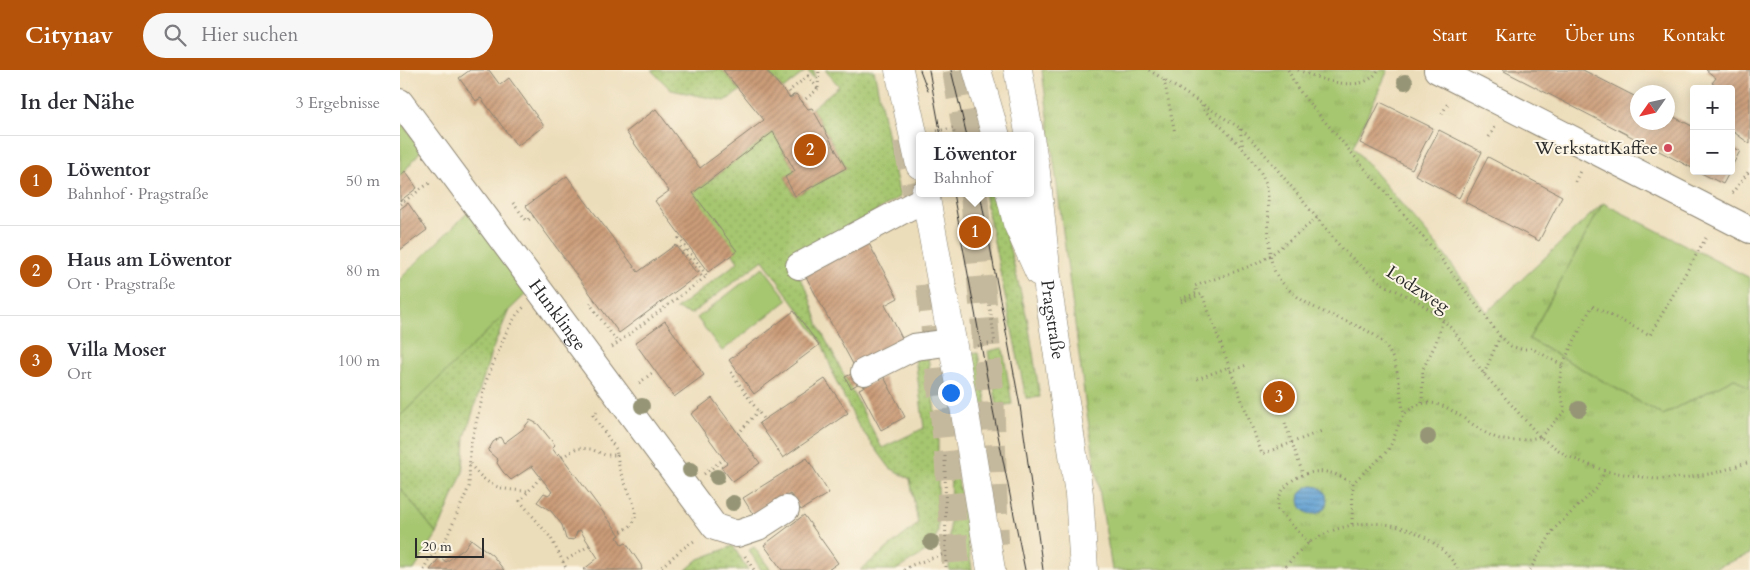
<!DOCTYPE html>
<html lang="de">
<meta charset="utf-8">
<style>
body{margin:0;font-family:Cardo,serif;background:#f7f7f7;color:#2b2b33}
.controls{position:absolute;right:15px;top:15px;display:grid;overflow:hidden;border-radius:5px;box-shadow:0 2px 12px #0003}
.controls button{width:45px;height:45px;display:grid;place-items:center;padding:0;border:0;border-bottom:1px solid #e1e1e2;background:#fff;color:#2b2b33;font:25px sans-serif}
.compass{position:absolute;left:1230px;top:15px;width:45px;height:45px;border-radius:50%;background:#fff;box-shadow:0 2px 12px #0003;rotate:236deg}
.scale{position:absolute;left:15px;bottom:12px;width:69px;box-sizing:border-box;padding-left:5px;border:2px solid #2b2b2b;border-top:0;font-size:14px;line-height:18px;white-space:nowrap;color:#2b2b2b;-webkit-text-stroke:4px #fcf5e5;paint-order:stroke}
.you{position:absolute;left:550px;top:322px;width:18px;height:18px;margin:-12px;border:4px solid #fff;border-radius:50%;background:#1a73e8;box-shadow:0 0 0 8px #1a73e833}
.badge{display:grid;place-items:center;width:32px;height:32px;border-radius:50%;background:#b45309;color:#fff;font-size:16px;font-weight:700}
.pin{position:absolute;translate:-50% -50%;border:2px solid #fff;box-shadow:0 1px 5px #0006}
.popup{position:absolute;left:516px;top:62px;width:118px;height:65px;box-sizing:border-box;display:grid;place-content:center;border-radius:5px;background:#fff;filter:drop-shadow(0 1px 4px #0005);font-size:16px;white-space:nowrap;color:#7c7c81}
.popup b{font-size:19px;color:#2b2b33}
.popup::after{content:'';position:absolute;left:50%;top:100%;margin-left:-10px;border:10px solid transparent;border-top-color:#fff}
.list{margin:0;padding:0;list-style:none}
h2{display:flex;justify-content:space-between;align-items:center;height:65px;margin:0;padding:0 20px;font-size:21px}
h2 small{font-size:16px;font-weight:400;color:#7c7c81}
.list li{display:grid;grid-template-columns:32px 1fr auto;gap:15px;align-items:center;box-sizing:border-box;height:90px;padding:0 20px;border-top:1px solid #e1e1e2}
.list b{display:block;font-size:19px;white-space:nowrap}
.list p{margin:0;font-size:16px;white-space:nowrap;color:#7c7c81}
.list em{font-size:16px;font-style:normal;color:#7c7c81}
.icon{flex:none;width:28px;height:28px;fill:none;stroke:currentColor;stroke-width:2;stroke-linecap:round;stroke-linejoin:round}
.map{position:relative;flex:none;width:1350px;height:500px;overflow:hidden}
header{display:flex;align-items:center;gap:30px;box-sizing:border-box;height:70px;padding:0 25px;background:#b45309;color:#fff}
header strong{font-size:24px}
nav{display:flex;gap:28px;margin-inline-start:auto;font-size:18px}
.search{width:350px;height:45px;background:#f7f7f7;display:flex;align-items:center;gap:12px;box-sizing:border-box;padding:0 18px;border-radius:28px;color:#7c7c81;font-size:19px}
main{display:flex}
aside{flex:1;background:#fff}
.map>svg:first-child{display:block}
.grass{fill:url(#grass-dots);stroke:#68784d}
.park{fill:url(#park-tufts);stroke:#68784d}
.garden{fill:#a6c66f;stroke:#68784d}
.water{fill:url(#water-rules);stroke:#46667f}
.building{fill:url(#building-hatch)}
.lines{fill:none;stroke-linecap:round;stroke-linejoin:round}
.major-tunnel{stroke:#c5b99d;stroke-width:28;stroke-dasharray:28 14;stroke-linecap:butt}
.minor-casing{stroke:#8c8472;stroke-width:28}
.major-casing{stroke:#8c8472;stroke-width:29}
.path{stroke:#8c8472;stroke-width:3;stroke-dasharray:1 4;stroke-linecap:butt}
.minor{stroke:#fff;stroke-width:26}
.major{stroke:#fff;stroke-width:28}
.tram{stroke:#2b2b2b;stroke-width:1}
.path-bridge{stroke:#8c8472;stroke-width:3;stroke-dasharray:1 4;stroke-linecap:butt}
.tree{fill:#969576}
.poi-dot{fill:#d1495b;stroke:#fcf5e5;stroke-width:2}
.labels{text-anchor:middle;stroke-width:4;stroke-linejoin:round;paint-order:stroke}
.poi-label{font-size:18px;fill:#2b2b2b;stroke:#fcf5e5;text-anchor:end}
.street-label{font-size:18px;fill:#2b2b2b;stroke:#fcf5e5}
</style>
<header>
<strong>Citynav</strong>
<div class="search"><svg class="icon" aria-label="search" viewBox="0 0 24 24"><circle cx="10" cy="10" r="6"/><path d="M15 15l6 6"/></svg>Hier suchen</div>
<nav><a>Start</a><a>Karte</a><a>Über uns</a><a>Kontakt</a></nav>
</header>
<main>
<aside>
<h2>In der Nähe<small>3 Ergebnisse</small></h2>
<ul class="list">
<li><span class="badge">1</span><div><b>Löwentor</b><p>Bahnhof · Pragstraße</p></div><em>50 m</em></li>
<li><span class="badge">2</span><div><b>Haus am Löwentor</b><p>Ort · Pragstraße</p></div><em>80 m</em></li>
<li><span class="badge">3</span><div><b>Villa Moser</b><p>Ort</p></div><em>100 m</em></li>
</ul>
</aside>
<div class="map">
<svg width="1350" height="500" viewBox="0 0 1350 500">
<defs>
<pattern id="grass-dots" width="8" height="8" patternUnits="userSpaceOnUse" patternTransform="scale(1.25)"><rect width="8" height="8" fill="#a6c66f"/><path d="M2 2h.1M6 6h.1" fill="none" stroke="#8faa60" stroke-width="1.8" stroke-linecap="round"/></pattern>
<pattern id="park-tufts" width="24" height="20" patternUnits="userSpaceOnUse" patternTransform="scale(1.25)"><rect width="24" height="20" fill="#a6c66f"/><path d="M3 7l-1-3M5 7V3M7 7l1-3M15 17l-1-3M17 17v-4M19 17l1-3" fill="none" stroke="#8faa60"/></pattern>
<pattern id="water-rules" width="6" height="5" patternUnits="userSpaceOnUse" patternTransform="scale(1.25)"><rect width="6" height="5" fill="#60a0d3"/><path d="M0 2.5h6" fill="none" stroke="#4f83ab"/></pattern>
<pattern id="building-hatch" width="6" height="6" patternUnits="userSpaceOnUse" patternTransform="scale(1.25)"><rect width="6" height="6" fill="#cb9c78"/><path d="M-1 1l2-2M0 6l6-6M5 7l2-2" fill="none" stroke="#a57f63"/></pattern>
</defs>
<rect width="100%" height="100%" fill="#fcf5e5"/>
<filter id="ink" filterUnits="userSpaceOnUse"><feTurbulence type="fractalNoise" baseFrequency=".02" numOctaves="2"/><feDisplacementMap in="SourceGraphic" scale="10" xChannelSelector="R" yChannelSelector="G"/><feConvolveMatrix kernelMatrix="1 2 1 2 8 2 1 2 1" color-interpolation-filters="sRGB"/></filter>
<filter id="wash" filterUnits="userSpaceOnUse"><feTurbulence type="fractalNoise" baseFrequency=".0096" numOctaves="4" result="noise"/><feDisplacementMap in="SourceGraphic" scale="20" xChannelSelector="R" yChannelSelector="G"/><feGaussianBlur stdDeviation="1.12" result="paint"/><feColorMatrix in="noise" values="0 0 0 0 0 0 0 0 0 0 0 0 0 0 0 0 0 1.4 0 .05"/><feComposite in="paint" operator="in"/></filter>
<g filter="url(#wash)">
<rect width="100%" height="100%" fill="#ecddba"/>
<path class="grass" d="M251 0H323L340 21 325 31 271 20Z
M366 0H414V9L407 0 383 19Z
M425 0H474L500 127 389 192 406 217 420 259 482 378 524 358 515 287 528 286 538 368V462L533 474 526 482 496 500H460L518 454 510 409 490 398 458 355 436 311 422 273 363 190 291 244 276 239 338 192 293 123 373 62 395 101 385 107 395 126 446 98 412 38 439 16Z
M584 123H596L628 252 640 327 626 328Z
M109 240 91 283 65 367 63 402 37 464 0 418V346Z
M603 278 612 334 597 336 588 281Z
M578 283 587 337 581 338 570 284Z
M554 382 572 500H549L551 391 552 383Z
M333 476 348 500H286L299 489Z
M354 477 371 500H361L349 480Z"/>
<path class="park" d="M642 0H988L953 77 1040 179 1087 242 1203 133 1129 269 1263 345 1334 308 1348 317 1350 315V484L1310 500H712L685 331Z"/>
<path class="garden" d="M0 51 22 79 0 107Z
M1203 133 1350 208V315L1349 318 1334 308 1263 345 1129 269Z
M70 140 130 220 0 346V209Z
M363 197 388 230 322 281 297 248Z
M0 418 37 464 14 500H0Z"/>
<path class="water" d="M899 430a14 14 0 1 1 28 0a14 14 0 1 1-28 0Z"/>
<g id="blocks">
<path class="building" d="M70 0H89L100 15 109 8 144 56 117 76 81 28 76 31 59 8Z
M323 0H366L390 28 396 24 408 39 412 38 446 98 395 126 385 107 395 101 373 62 293 123 337 181 308 202 255 131 269 121 226 62 256 39 300 98 364 50Z
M1102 0H1183L1238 28V52H1268V44L1294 57V99Z
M1306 0H1350V74L1331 60V19H1320L1312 13 1316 8Z
M980 32 1033 58 1012 99 960 73Z
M1039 60 1082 82 1059 128 1015 105Z
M1331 77 1340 81 1331 98Z
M1088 87 1162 126 1139 171 1065 132Z
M5 101 17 118 0 131V107Z
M1297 101H1330L1323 114Z
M167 106 238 202 275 175 298 205 219 263 126 136Z
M8 133 27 160 0 180V139Z
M578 143 586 183 572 185 564 146Z
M467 170 498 228 485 235 503 270 454 296 404 203Z
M394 241 419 275 354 324 329 290Z
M265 251 304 305 274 327 235 273Z
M456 302 461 312 451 318 445 307Z
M484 307 505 347 481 360 459 319Z
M425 309 448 343 383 388 359 353Z
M312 328 360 393 333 412 321 397 327 393 291 344Z
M130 350 138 354 155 375 152 378 157 385 159 383 162 387 220 465 217 467 222 475 226 473 241 495 242 500H183L198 488 180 460 177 462 174 470 166 469 162 455 151 441 137 432 144 423 148 425 152 422 132 396 111 410 103 402 97 393 98 390 88 381 93 372 100 367 104 373 123 359Z
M407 388 429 423 401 440 390 424 354 446 343 428Z
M404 445 438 493 428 500H382L364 475Z
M71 469 92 485 104 500H30L40 487 46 492 64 479Z"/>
</g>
</g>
<g filter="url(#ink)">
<use href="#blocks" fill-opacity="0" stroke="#8c8472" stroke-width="1"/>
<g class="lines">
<path class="major-tunnel" d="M556 0 567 66
M507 70 521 151
M574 123 590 320 595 474
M530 214 548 382 556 500"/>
<defs>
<g id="minor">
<path d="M1037 0 1350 160"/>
<path id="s1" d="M0 32 315 457 337 464 358 457 386 439"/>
<path d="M399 196 526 128"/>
<path d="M464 302 514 277 552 272"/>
</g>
<g id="major">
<path d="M499 0 520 95"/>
<path d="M577 0 596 66"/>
<path id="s2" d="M618 0 636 102 649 226 679 424 684 500"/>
<path d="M525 123 563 331 591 500"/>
<path d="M610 123 617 153 639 202"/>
</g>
</defs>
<use href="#minor" class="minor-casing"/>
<use href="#major" class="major-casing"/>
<path class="path" d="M749 0 840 58 858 76 943 180 962 197 983 214 1019 232 1043 250 1053 260 1084 304 1140 367 1167 386 1205 401 1255 409 1283 408 1315 403 1350 392
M888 0 896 16 904 27 1036 182 1100 266 1111 276 1121 279H1133L1162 295
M898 0C919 9 964 26 978 0
M764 10 775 63
M418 18 419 0
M393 26 389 21 408 6 418 19
M402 32 418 19
M802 35 803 39C821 57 862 92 867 118 871 142 864 188 878 207 891 226 913 238 933 246 958 257 981 261 993 289 1000 306 1000 326 1004 345
M1042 44 1048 33
M840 59 843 77
M537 61 553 58 555 66
M1089 67 1095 57
M1175 112 1180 101
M1332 123 1350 100
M113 133 127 151 134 146
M0 134 31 112
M917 148 871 185 856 194 795 216 797 223 780 229 781 232 802 224 862 384 922 361
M282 184 288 180
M286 185 304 209
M195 230 190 234 218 273
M578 276 595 273 589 231
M212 277 307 206 279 168 281 166
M830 301 847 295
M331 302 364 350
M1084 304 1100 266
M797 309 829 297
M239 313 255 301
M1022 333 1023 299 1036 273 1043 250
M885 353 903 404
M338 364 358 341
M1140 367 1165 341 1159 315 1162 295 1192 236 1250 265 1307 166
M217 385C218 391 219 396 220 401 224 414 240 438 234 451 232 457 224 460 218 463
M545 386 546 500
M162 387 177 378 191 379 205 385H217L216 379 193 345 199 340
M70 394C88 417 99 420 129 421
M304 404 324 389
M140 408 120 431 151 468 167 500
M952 454 953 413C964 401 980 391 989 378 996 367 997 352 1006 343 1040 311 1072 366 1105 370 1116 372 1129 369 1140 367
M909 473 878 440C878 436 878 432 879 428 886 407 912 398 931 403 939 405 946 410 953 413
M345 486 354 500
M163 492 190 475
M24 500 27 492 46 469 69 417 70 377 87 309 106 263 117 244 124 237
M258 500 282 479 294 471
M504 500 512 495 544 484
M883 500C891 490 899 480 910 472 959 440 1026 449 1059 500
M1130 500 1154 459 1197 418 1205 401"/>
<use href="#minor" class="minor"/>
<use href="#major" class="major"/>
<path class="tram" d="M520 0 528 21
M529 0 541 66
M551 0 567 66
M553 123 593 340 625 500
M580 123 620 336 643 500"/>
<path class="path-bridge" d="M277 177 279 175 286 185"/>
</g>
<g class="tree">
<circle cx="1005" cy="12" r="8"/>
<circle cx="242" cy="336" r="8"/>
<circle cx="1179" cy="339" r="8"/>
<circle cx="1028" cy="367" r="8"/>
<circle cx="290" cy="400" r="8"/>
<circle cx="317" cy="407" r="8"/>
<circle cx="333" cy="433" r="8"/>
<circle cx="531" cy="472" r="8"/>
</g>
</g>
<circle class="poi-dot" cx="1268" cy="78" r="5"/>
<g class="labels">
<g class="poi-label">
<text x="1258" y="84">WerkstattKaffee</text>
</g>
<g class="street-label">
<text transform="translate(1018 219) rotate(33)" y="6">Lodzweg</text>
<text dy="6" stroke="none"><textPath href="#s1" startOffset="265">Hunklinge</textPath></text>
<text dy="6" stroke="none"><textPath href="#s2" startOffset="252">Pragstraße</textPath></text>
</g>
</g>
</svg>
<div class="controls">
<button>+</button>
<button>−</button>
</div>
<svg class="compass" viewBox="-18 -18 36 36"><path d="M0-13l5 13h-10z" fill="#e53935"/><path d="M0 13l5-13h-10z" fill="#7c7c81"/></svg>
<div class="scale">20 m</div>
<div class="you"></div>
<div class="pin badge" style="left:575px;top:162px">1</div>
<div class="popup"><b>Löwentor</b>Bahnhof</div>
<div class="pin badge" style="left:410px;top:80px">2</div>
<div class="pin badge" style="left:879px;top:327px">3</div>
</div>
</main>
